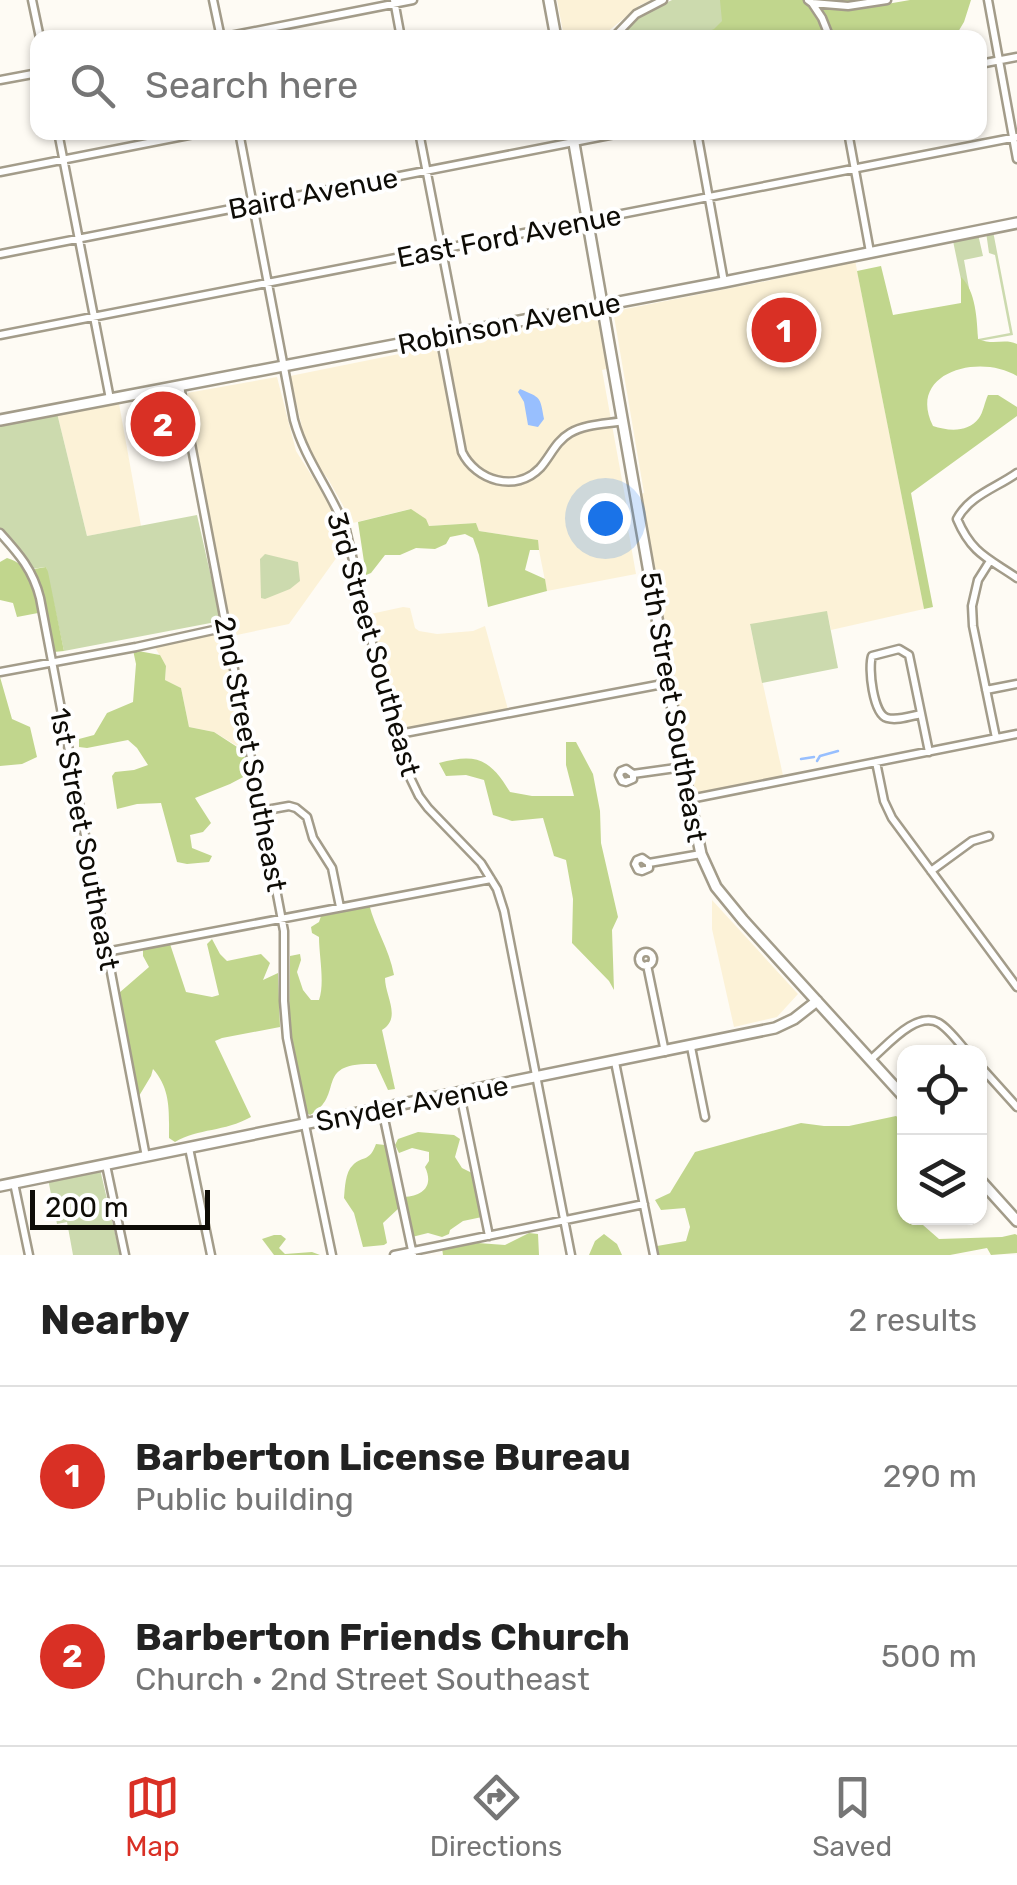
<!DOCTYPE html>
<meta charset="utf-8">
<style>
body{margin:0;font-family:Rubik,sans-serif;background:#f6f6f6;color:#222}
.controls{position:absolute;right:30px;bottom:30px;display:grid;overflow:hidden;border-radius:20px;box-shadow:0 2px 8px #0004}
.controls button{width:90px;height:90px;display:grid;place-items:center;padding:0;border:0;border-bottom:2px solid #e0e0e0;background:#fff;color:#222;font:50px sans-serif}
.scale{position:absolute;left:30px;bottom:25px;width:180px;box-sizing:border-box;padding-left:10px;border:5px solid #0e0c06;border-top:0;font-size:28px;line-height:35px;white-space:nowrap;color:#0e0c06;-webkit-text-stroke:8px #fff;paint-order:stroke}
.you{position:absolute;left:605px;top:518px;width:35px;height:35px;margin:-25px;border:8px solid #fff;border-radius:50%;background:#1a73e8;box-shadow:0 0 0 15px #1a73e833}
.badge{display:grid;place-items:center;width:65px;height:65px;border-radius:50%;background:#d93025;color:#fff;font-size:32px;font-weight:700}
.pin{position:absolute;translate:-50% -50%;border:5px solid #fff;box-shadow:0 2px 10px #0006}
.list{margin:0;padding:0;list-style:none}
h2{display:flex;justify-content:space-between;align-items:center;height:130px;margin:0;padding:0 40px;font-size:42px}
h2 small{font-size:32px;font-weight:400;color:#767676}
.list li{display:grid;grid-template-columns:65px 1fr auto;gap:30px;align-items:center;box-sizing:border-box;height:180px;padding:0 40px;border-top:2px solid #e0e0e0}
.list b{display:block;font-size:38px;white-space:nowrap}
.list p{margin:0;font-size:32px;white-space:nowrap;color:#767676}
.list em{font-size:32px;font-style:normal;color:#767676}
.icon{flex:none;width:55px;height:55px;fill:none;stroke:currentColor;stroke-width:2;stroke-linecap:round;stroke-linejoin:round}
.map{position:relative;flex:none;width:1017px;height:1255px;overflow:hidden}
.search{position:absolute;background:#fff;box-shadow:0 2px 8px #0004;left:30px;right:30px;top:30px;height:110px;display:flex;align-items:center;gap:25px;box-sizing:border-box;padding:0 35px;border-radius:20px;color:#767676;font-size:38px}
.sheet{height:490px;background:#fff}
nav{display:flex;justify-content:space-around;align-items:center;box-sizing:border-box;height:140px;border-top:2px solid #e0e0e0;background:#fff;font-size:28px;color:#767676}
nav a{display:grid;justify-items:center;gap:5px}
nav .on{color:#d93025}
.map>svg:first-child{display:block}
.built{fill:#fcf2d7}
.green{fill:#ccdaae}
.forest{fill:#c1d68d}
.water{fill:#98bffe}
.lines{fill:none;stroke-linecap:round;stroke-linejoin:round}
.stream{stroke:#98bffe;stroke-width:2.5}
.street-casing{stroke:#a39c8a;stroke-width:11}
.secondary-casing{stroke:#a39c8a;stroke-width:14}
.street{stroke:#fff;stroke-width:6}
.secondary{stroke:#fff;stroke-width:9}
.labels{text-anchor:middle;stroke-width:8;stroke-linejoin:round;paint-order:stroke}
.street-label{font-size:28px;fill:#0e0c06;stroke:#fff}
</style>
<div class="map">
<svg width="1017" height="1255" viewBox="0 0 1017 1255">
<rect width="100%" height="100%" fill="#fefbf4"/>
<path class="built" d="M557 0H652L640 5 600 38 564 37Z
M855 260 924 609 831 630 827 612 750 625 784 780 689 799 637 495 644 493 614 316 620 310 767 281Z
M603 305 615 367 602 370 628 513 627 523 636 574 547 591 537 540 479 531 476 523 429 526 410 509 353 523 328 479 308 453 290 376 503 333 501 325Z
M277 377 296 451 338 517 347 543 289 624 232 636 187 393Z
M118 398 141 526 87 536 56 409Z
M403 607 410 608 415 628 419 631 437 634 473 631 485 626 509 713 394 735 366 615Z
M227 627 249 745 239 747 214 732 189 727 181 688 165 680 166 666 153 644Z
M712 900 798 994 777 1017 734 1027 712 929Z"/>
<path class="green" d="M672 0H863L870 38H616L636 17Z
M993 231 1013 335 974 342 953 241 954 239 978 234 983 256 964 260 978 339 1010 333 995 255 989 253 986 232Z
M56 409 87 536 197 515 221 621 64 651 46 567 30 569 0 533V420Z
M265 554 298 562 300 581 290 589 265 599 261 598 260 559Z
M827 611 838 668 762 683 750 624Z
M100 1169 120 1255H73L67 1222 57 1224 48 1179Z"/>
<path class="forest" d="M720 0H884L887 4 910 0H971L964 22 955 37 694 38 714 29 722 21Z
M881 266 893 315 961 303V277C976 291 977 320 978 339 995 346 1003 338 1017 344V376C980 353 906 372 933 426 948 431 968 433 979 418 983 413 985 401 988 395H998L1017 407V416L911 493 933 607 924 609 857 271Z
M411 509 426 519 429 526 476 523 479 531 538 540 539 550H530L525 570 545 579 547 591 488 607 479 555 473 538 465 534 450 537 446 544 435 549 416 548 400 555H385L371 573 366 575 358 522Z
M7 558C31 564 35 592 38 613L17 617 13 603 0 600V562Z
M46 567 48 572 64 651 54 652 42 590 34 569Z
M133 650 160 655 166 666 165 680 181 688 189 727 214 732 251 756 249 774 230 784 195 798 211 823 203 832 190 835 192 848 212 856 209 862 187 864 177 862 161 803 137 804 117 809 112 776 115 772 134 770 148 765 137 748 128 740 87 748 79 747V739L94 735 107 713 133 702 136 664Z
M0 677 12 719 30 727 37 757 22 764 0 766Z
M566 742H576L593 774 600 811 601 843 618 917 612 930 614 990 609 981 572 943 573 899 566 860 554 856 543 818 512 821 493 815 484 780 466 775 446 776 439 763C477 753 490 759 510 792L532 796H574L566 765Z
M369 904C375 929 389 948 394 975L385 978C385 996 402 1018 382 1030L395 1089 388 1090 376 1064C311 1062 347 1094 310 1115L307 1113 289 1029 290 956 300 954 301 960 297 972 303 990 311 1000H319C325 983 319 956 319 937L312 933 311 927 319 922 321 916Z
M212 939 220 954 227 961 261 954 270 963 263 980 278 973 280 1027 222 1038 215 1041 251 1117C224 1132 199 1128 175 1142L169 1138C169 1112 171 1089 153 1069L151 1076 139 1096 119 993 149 967 143 956V948L170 944 186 992 212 997 219 995 207 944Z
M896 1116 904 1122V1199L901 1201 904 1205V1218H915L939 1239 1002 1237 1015 1234 1017 1235V1253L991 1255 987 1248 950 1255H659L657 1246 686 1241 690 1227 685 1208 661 1210 655 1200 670 1193 695 1152 801 1123 824 1126H849Z
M418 1132 454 1135 460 1139 455 1157 462 1168 472 1173 482 1217 463 1221 450 1230 449 1234 442 1237 428 1233 412 1237 404 1197C423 1196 434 1186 425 1167L429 1161V1152L412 1148 399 1153 395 1145 398 1139Z
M376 1144 385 1145C392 1157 397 1191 400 1207L383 1223 387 1243 384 1245 363 1247 354 1213 344 1198C345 1188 345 1172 353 1165 363 1155 369 1163 376 1144Z
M529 1233 538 1234 539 1255H443L442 1248 478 1243 505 1245Z
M604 1234 617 1244 622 1255H589L595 1241Z
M274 1235H281L286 1239 279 1248 285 1254 312 1252 320 1255H274L262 1239Z"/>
<path class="water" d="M520 389C541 398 540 396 544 419L538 427 528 425 524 402 518 392Z"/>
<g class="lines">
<path class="stream" d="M801 759 814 757
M817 761 820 756 838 751"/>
<defs>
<path id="street" d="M32 0 40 38
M213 0 221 38
M394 0 401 38
M808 0 812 3 848 6 887 0
M988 0 1017 159
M812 3 822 18 830 38
M220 38 413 0
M613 38 636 14 663 0
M980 64 1017 57
M0 80 38 73
M58 132 110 399
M239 132 294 420C305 460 331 491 346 530L390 721 404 765 419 796 428 808 481 863 497 889 504 911 571 1255
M419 132 458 333
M697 132 724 282
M848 132 870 252
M0 172 204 132
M0 254 625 132
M0 335 1017 137
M440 336 462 452C476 481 516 493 540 468 550 457 556 441 570 433 585 424 606 424 623 421
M180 386 284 931V1001L287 1038 332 1255
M1017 473C996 488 970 495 957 519 972 554 988 558 1017 578
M0 533C19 554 33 570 40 598L146 1157
M990 561 978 580 972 606 973 626 996 738
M0 672 136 647 227 627
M986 690 1017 684
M921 714C911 716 897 721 887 718 873 714 868 668 872 656L899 649 909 655 929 752
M394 735 668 683
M876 762 884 801 892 818 1017 987
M633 774V779L626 782 622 781 619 775 621 771 626 769 633 774 683 767
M690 799 1017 734
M261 811 289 806 296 808 307 817 313 838 332 868 340 907
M649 863V868L642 871 638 870 635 864 637 860 642 858 649 863 701 854
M931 871 972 841 989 836
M106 952 491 879
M639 959a7 7 0 1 1 14 0a7 7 0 1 1-14 0Z
M647 965 665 1052
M691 1047 705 1117
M870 1060C887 1046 916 1010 939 1023 949 1029 959 1043 967 1052
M615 1062 654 1255
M980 1066 1017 1107
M460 1094 489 1236
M382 1109 413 1255
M189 1148 211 1255
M106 1165 125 1255
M14 1183 29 1255
M394 1255 644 1204"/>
<path id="secondary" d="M549 0 556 38
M572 132 683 767 701 854 716 887 743 920 904 1097
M0 420 724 282 1017 223
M980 1180 1017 1221
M0 1186 775 1028 794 1019 817 1001"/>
</defs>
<use href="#street" class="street-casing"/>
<use href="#secondary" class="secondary-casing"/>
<use href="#street" class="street"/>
<use href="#secondary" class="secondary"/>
</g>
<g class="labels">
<g class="street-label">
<text transform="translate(313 193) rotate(-11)" y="10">Baird Avenue</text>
<text transform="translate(509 236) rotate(-11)" y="10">East Ford Avenue</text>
<text transform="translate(509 323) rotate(-11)" y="10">Robinson Avenue</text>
<text transform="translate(374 644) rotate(74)" y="10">3rd Street Southeast</text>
<text transform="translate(674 707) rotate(80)" y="10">5th Street Southeast</text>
<text transform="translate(251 754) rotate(79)" y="10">2nd Street Southeast</text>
<text transform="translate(85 839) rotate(79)" y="10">1st Street Southeast</text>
<text transform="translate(412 1103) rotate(-11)" y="10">Snyder Avenue</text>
</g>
</g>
</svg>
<div class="controls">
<button><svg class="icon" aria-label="locate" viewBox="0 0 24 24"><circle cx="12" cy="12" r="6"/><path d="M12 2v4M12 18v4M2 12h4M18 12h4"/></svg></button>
<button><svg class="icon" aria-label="layers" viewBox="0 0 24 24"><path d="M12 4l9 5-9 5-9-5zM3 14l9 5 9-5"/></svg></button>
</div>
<div class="scale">200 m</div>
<div class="you"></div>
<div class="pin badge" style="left:784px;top:330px">1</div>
<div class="pin badge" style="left:163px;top:424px">2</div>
<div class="search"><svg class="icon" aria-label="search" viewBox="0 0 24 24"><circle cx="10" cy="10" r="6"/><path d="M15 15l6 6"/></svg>Search here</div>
</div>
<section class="sheet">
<h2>Nearby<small>2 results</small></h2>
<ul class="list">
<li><span class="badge">1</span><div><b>Barberton License Bureau</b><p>Public building</p></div><em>290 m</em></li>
<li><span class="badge">2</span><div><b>Barberton Friends Church</b><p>Church · 2nd Street Southeast</p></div><em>500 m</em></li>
</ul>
</section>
<nav>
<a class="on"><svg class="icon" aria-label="map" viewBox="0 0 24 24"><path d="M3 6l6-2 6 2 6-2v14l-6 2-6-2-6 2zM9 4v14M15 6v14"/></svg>Map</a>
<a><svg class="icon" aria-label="directions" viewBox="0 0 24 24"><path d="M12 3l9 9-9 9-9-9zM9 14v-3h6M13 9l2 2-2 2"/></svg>Directions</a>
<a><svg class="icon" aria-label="saved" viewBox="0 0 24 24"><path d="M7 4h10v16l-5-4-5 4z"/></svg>Saved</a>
</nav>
